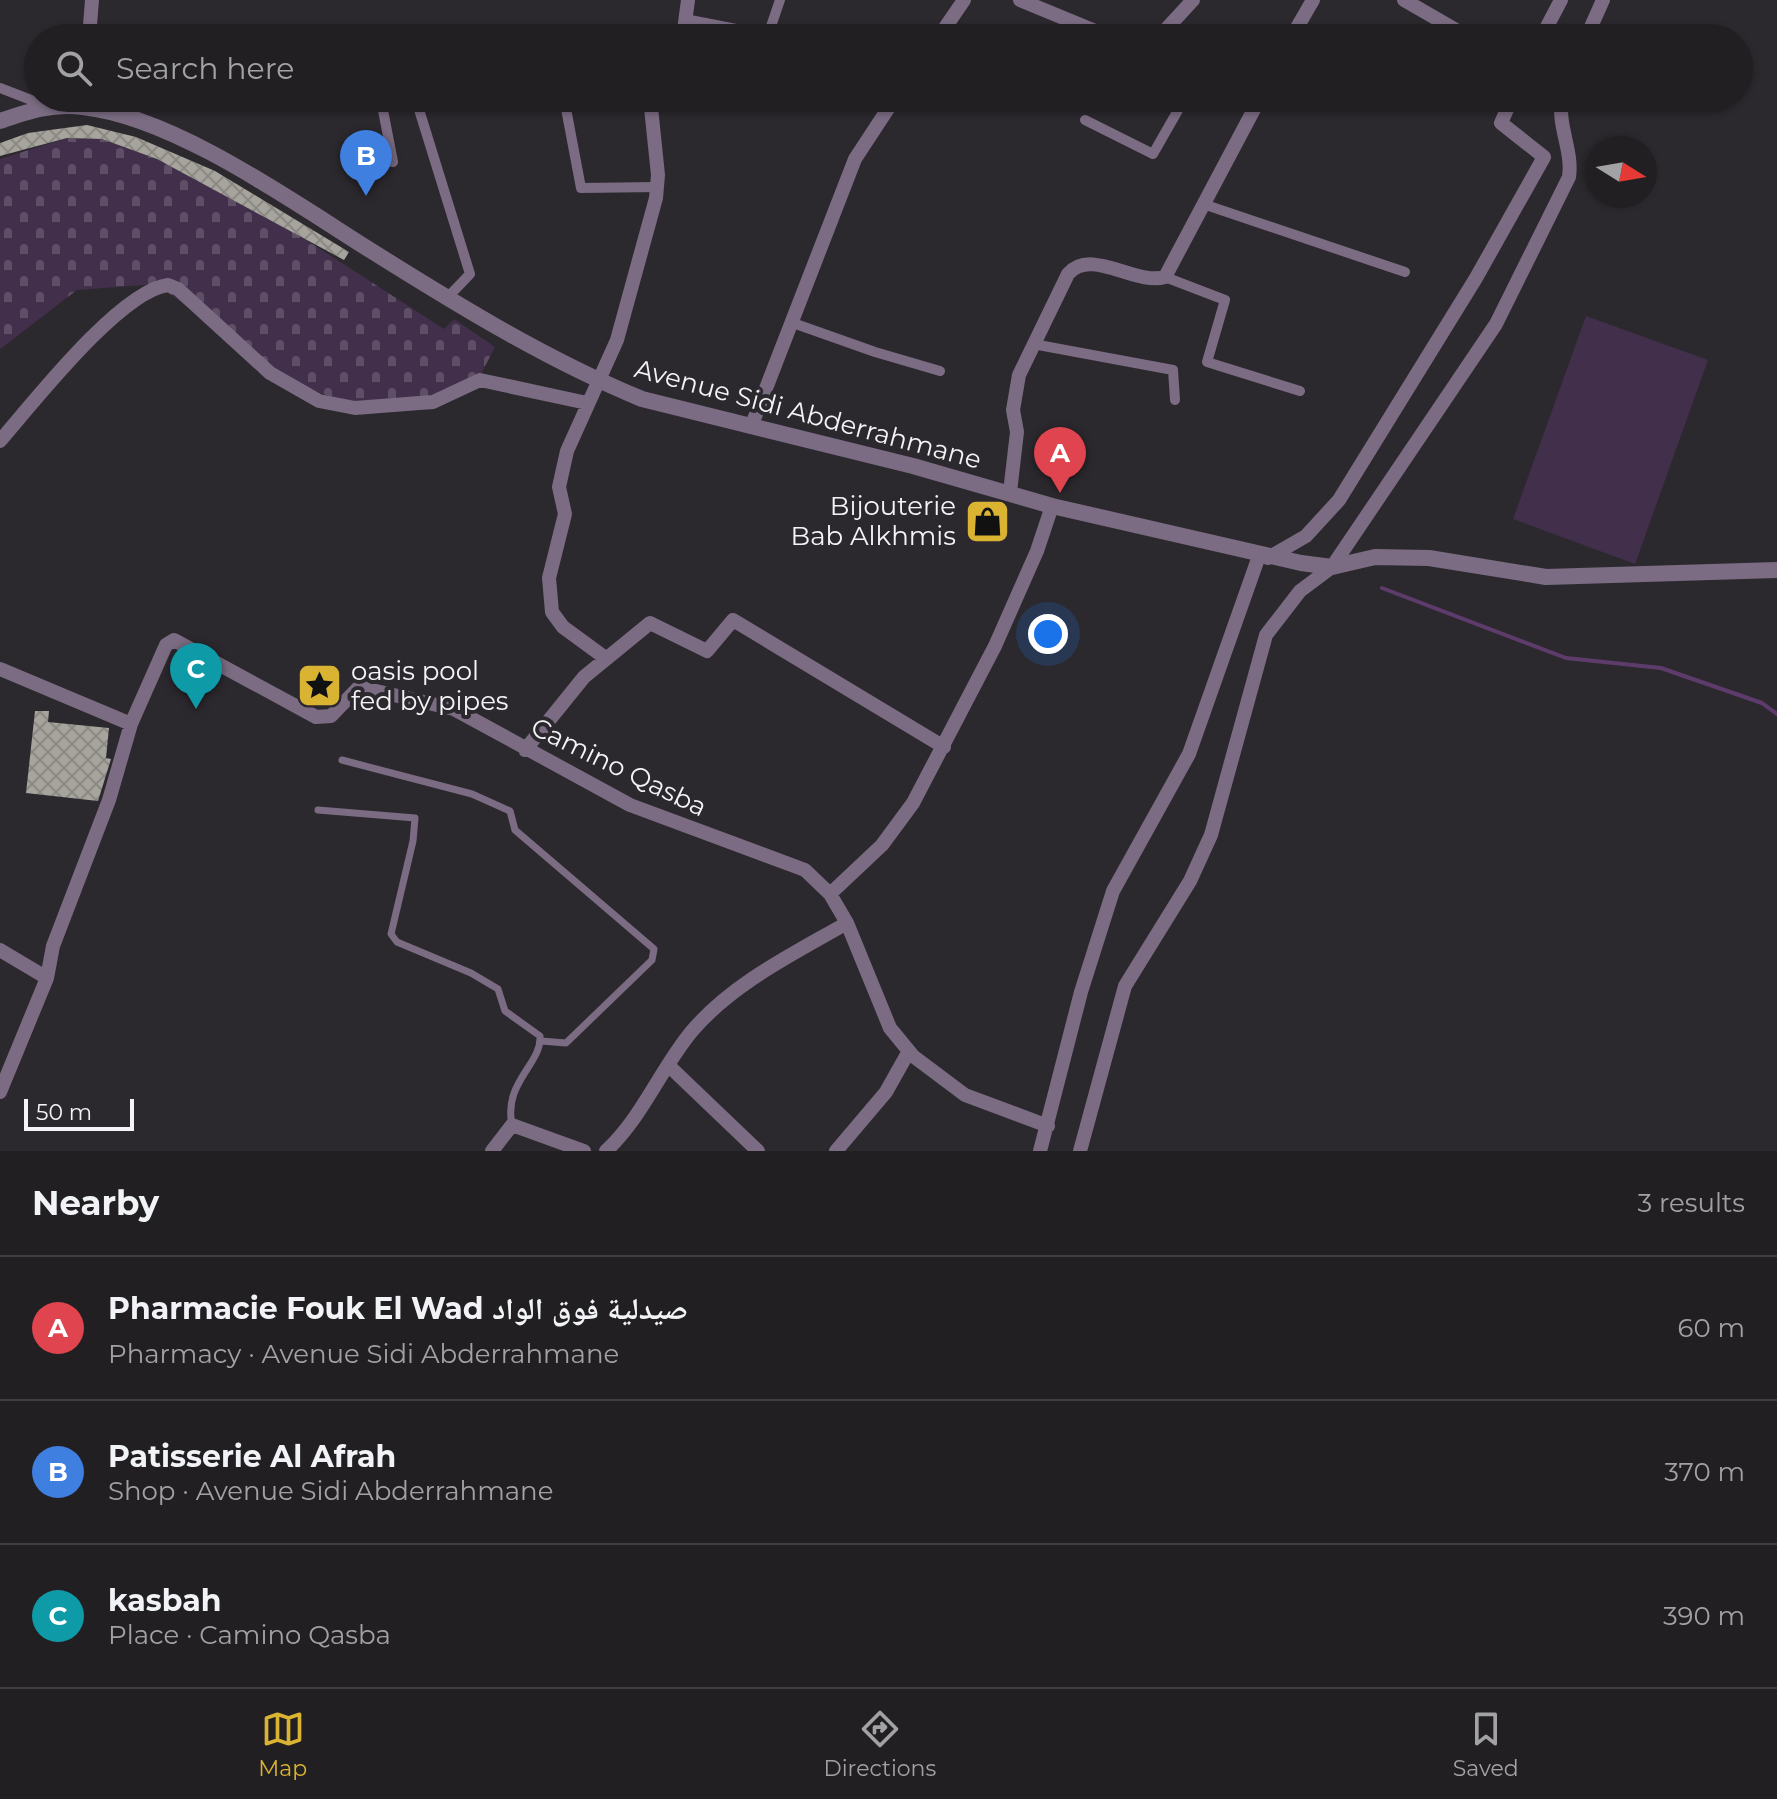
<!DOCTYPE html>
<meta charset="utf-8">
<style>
body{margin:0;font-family:Montserrat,"Noto Naskh Arabic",sans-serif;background:#29272a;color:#f1f3f6}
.compass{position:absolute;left:1585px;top:136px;width:72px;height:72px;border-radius:50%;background:#211f22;box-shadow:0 2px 6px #0004;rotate:101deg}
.scale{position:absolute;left:24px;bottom:20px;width:110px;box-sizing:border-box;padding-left:8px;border:4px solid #f5f3f6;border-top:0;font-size:22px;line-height:28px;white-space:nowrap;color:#f5f3f6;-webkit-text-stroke:6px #2c292e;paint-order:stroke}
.you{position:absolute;left:1048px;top:634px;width:28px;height:28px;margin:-20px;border:6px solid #fff;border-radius:50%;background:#1a73e8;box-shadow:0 0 0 12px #1a73e833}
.badge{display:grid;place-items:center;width:52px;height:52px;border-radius:50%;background:#dab333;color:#fff;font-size:26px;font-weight:700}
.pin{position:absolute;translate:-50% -66px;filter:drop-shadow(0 2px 4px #0008)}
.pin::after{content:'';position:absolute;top:42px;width:28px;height:24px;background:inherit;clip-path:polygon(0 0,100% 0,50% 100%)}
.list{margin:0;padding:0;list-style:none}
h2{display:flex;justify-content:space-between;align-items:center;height:104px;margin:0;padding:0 32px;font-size:34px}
h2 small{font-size:26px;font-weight:400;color:#a2a2a5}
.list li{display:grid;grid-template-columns:52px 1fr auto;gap:24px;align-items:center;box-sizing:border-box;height:144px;padding:0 32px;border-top:2px solid #3e3d40}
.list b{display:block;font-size:30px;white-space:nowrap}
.list p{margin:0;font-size:26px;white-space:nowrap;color:#a2a2a5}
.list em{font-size:26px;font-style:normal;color:#a2a2a5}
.icon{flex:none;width:44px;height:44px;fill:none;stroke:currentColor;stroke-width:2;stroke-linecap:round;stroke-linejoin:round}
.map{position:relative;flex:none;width:1777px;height:1151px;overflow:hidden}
.search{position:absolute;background:#211f22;box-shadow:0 2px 6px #0004;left:24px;right:24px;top:24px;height:88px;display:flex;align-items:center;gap:20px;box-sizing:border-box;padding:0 28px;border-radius:44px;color:#a2a2a5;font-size:30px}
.sheet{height:536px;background:#211f22}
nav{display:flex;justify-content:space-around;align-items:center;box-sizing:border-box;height:112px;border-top:2px solid #3e3d40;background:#211f22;font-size:22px;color:#a2a2a5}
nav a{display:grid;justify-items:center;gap:4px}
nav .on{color:#dab333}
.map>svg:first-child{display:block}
.cemetery{fill:url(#cemetery-stones)}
.pitch{fill:#422f4b}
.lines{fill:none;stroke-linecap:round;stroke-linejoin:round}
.stream{stroke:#5d3c6c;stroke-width:4}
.building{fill:url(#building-cross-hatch)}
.service{stroke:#7b6c83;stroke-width:7}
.pedestrian{stroke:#7b6c83;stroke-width:10}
.minor{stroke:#7b6c83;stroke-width:14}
.tertiary{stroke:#7b6c83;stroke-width:16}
.labels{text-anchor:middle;stroke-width:8;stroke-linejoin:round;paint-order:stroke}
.street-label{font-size:26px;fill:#f5f3f6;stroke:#2c292e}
.poi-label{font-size:26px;fill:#f5f3f6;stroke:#2c292e;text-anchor:end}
</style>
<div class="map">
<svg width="1777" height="1151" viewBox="0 0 1777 1151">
<defs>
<pattern id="cemetery-stones" width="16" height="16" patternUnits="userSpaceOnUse" patternTransform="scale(2)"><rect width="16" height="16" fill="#422f4b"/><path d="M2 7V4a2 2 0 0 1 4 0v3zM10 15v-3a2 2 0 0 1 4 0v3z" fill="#5e4e66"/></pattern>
<pattern id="building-cross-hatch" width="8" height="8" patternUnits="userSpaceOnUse" patternTransform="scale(2)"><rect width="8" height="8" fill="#a6a49c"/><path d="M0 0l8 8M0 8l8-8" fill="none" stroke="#8a8983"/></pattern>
</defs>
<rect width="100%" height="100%" fill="#2c292e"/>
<path class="cemetery" d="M67 138 102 139 157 159 286 227 444 329 454 319 495 347 480 376 433 399 358 408 291 381 156 284 77 290 0 349V159Z"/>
<path class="pitch" d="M1586 316 1708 360 1635 564 1513 519Z"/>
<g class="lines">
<path class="stream" d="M1382 588 1566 658 1661 668 1762 703 1777 714"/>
</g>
<path class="building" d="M87 125 136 137 215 171 349 252 344 260 157 159 102 139 67 138 0 156V143L28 133Z
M35 711H49L48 722 109 728 106 758 111 759 98 801 26 793Z"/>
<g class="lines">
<path class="service" d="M342 760 472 794 510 811 515 830 654 949 652 960 566 1043 541 1041
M318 810 415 818 413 841 391 934 397 942 471 973 498 989 505 1011 540 1036C542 1064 503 1082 512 1125"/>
<path class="pedestrian" d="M685 19 768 35 780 0
M0 88 44 105
M564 98 581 188 658 187
M1085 120 1153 154 1185 98
M393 162 382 105 417 103 470 274 448 297
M1206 205 1405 272
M1165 277 1225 300 1207 362 1300 391
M793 323 875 352 940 371
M1033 344 1173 370 1175 400"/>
<path class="minor" d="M1020 0 1112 38
M1404 0 1470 38
M89 38 92 0
M683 38 688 0
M938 38 964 0
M1158 38 1193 0
M1291 38 1313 0
M1541 38 1561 0
M1586 38 1603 0
M751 427 855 159 895 98
M0 441C33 403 120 291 168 285L178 289 270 373 319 401 355 408 419 403 433 402 480 380 587 403
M1010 492 1017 432 1013 410 1019 375 1068 274C1091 247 1136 286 1165 277L1260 98
M1268 558 1306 536 1339 500 1476 278 1544 157 1501 123 1512 98
M604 657 563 627 552 612 549 578 565 514 559 487 567 451 617 340 656 198 658 175 650 98
M0 669 131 724 166 645 174 640 316 717 331 716 359 687 454 709 630 805 805 870 830 894 847 923 890 1028 913 1056 965 1095 1048 1126
M525 750 584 677 650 623 707 651 733 620 944 747
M830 894 882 845 913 803 995 646 1037 551 1052 506
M0 950 47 978
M669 1066 758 1151
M0 1092 47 978 53 946 109 800 131 724
M492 1151 512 1125 584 1151
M606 1151C642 1118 661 1068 692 1031 733 983 793 954 847 923
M836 1151 886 1092 909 1051
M1040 1151 1081 992 1113 891 1189 754 1259 556
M1080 1151 1125 986 1190 881 1211 835 1266 635 1300 591 1332 567 1496 324 1569 177C1573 150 1557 126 1562 98"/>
<path class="tertiary" d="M0 121C29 111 52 103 83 107 174 117 292 201 370 250 456 304 547 360 642 399L913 466 1052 506 1301 563 1332 567 1375 557 1429 558 1546 577 1777 570"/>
</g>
<defs>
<symbol id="shop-square" viewBox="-11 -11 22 22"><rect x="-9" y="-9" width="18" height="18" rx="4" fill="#dab333" stroke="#2c292e"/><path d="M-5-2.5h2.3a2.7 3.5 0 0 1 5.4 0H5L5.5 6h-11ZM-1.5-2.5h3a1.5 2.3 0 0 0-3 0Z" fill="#111"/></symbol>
<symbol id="sight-square" viewBox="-11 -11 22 22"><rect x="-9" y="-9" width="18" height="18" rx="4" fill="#dab333" stroke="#2c292e"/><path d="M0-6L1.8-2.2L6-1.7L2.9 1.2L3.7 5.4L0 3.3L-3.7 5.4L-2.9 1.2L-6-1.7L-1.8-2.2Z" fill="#111"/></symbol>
</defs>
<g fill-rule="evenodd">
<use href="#shop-square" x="962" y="496" width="51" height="51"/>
<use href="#sight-square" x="294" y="660" width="51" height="51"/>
</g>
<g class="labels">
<g class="street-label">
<text transform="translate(808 414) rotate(15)" y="9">Avenue Sidi Abderrahmane</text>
<text transform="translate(619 767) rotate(26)" y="9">Camino Qasba</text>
</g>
<g class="poi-label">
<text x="956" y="515">Bijouterie<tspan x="956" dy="30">Bab Alkhmis</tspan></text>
<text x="351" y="680" text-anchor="start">oasis pool<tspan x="351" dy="30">fed by pipes</tspan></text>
</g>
</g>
</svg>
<svg class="compass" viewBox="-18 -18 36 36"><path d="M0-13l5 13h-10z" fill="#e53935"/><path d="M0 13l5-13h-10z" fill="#a2a2a5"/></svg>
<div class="scale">50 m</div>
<div class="you"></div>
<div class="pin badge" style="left:1060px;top:493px;background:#e0444e">A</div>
<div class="pin badge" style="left:366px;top:196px;background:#3f7fe0">B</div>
<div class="pin badge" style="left:196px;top:709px;background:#0f9aa8">C</div>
<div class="search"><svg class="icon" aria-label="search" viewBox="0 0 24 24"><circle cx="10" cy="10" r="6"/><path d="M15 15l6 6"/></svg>Search here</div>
</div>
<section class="sheet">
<h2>Nearby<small>3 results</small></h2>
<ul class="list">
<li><span class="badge" style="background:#e0444e">A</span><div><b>Pharmacie Fouk El Wad صيدلية فوق الواد</b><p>Pharmacy · Avenue Sidi Abderrahmane</p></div><em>60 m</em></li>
<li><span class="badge" style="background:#3f7fe0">B</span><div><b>Patisserie Al Afrah</b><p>Shop · Avenue Sidi Abderrahmane</p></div><em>370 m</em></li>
<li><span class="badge" style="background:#0f9aa8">C</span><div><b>kasbah</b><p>Place · Camino Qasba</p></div><em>390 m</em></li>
</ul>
</section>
<nav>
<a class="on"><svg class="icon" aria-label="map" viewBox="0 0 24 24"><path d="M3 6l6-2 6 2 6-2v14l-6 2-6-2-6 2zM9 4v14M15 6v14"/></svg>Map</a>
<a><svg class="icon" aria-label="directions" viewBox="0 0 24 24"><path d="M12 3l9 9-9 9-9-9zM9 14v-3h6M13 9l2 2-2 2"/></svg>Directions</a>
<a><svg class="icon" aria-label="saved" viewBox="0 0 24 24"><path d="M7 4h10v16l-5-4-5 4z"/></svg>Saved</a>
</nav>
